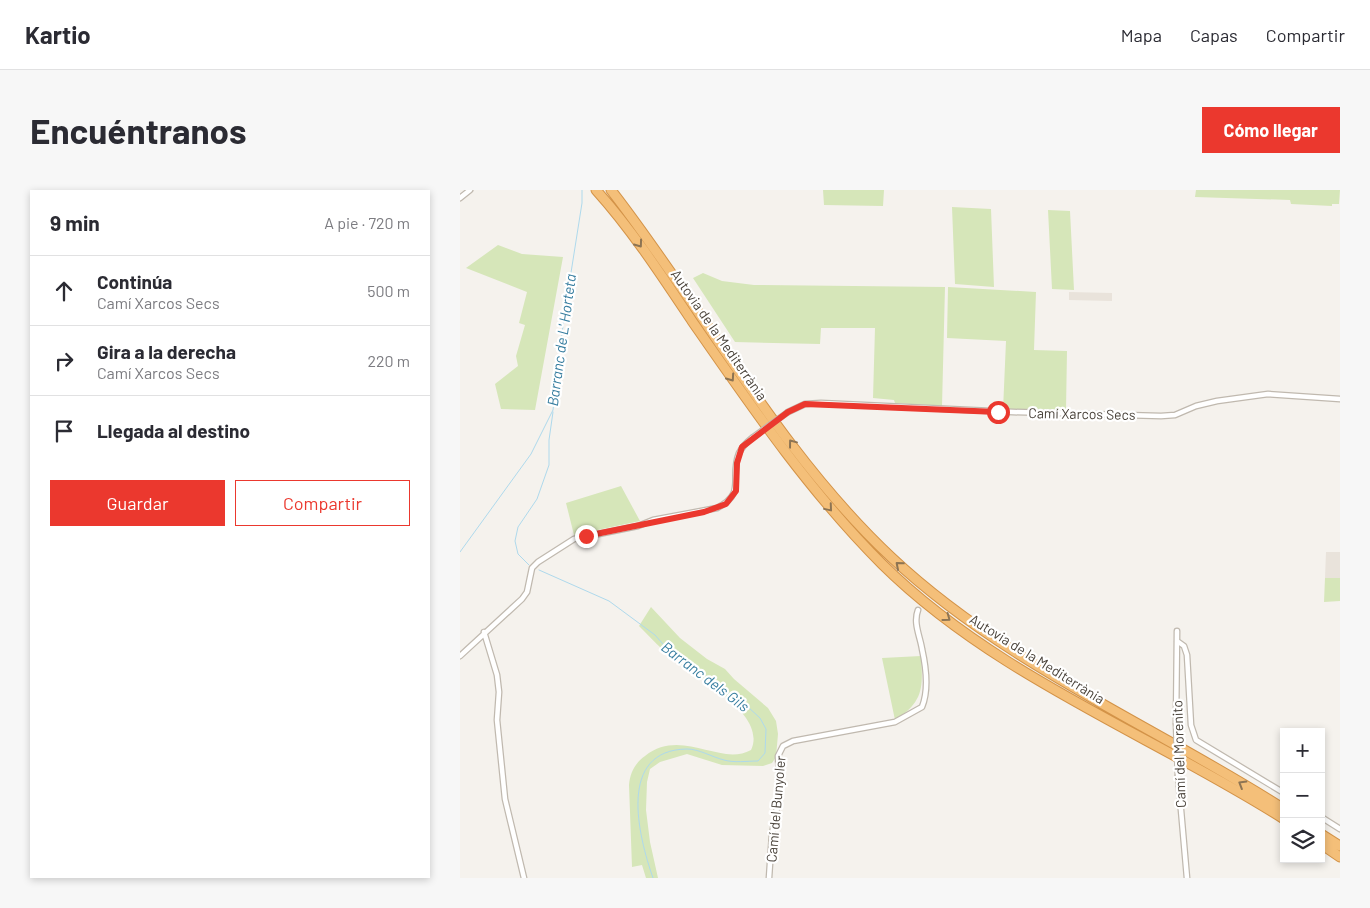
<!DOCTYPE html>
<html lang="es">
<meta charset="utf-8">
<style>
body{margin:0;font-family:Barlow,sans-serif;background:#f7f7f7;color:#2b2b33}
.controls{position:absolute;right:15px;bottom:15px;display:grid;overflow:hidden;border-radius:0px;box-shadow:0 2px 8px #0003}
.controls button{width:45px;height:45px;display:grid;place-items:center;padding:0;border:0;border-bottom:1px solid #e1e1e2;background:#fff;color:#2b2b33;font:25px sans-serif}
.stop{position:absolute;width:15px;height:15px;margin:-11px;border:4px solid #eb382e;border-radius:50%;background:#fff}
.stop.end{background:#eb382e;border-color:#fff;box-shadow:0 1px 5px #0008}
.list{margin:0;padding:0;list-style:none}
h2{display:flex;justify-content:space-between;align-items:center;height:65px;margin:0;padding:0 20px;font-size:21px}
h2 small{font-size:16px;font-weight:400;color:#7c7c81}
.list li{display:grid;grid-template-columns:32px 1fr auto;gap:15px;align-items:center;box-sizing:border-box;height:70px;padding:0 20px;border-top:1px solid #e1e1e2}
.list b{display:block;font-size:19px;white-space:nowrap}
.list p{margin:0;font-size:16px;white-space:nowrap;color:#7c7c81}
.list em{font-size:16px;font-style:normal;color:#7c7c81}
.actions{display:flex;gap:10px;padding:15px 20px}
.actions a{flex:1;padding:11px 0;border:1px solid #eb382e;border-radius:0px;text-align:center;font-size:18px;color:#eb382e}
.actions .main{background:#eb382e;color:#fff}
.icon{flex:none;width:28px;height:28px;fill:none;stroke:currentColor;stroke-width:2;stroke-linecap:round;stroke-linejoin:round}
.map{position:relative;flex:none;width:880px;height:688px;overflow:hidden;border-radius:0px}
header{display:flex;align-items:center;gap:30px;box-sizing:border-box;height:70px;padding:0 25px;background:#fff;border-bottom:1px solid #e1e1e2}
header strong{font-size:24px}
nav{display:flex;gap:28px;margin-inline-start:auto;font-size:18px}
.intro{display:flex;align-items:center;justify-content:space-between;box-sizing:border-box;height:120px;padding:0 30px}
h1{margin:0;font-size:35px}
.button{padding:12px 22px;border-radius:0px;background:#eb382e;color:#fff;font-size:18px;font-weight:700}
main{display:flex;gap:30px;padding:0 30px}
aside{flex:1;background:#fff;border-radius:0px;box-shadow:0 2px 8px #0003}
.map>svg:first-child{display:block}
.residential{fill:#e9e3db}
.green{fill:#d6e6b9}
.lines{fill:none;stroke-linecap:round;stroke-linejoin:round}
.stream{stroke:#aed9ec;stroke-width:1}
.street-casing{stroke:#c0b9af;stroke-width:7}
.highway-casing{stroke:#d39348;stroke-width:11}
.street{stroke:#fff;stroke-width:4.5}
.highway{stroke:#f4bf79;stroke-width:9}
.street-bridge-casing{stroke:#c0b9af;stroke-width:7;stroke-linecap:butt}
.street-bridge{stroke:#fff;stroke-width:4.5}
.oneway{stroke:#8d7453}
.route{stroke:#eb382e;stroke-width:6}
.labels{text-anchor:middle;stroke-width:4.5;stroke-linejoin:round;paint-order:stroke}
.street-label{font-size:14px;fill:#49423a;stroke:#fff}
.water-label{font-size:15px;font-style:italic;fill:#367d9f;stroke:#fff}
</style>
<header>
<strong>Kartio</strong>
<nav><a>Mapa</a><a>Capas</a><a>Compartir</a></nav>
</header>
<div class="intro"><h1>Encuéntranos</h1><a class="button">Cómo llegar</a></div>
<main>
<aside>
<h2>9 min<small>A pie · 720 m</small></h2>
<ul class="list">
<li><svg class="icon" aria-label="ahead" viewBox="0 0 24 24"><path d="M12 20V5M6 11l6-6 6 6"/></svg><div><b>Continúa</b><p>Camí Xarcos Secs</p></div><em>500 m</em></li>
<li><svg class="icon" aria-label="right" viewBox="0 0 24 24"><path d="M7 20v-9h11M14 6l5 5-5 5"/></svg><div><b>Gira a la derecha</b><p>Camí Xarcos Secs</p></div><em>220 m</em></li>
<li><svg class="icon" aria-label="arrive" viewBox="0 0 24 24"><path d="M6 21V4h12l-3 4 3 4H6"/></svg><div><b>Llegada al destino</b></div></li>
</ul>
<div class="actions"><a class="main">Guardar</a><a>Compartir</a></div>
</aside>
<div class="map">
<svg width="880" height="688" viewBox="0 0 880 688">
<rect width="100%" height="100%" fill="#f5f2ed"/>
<path class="residential" d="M609 102 652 103V111L609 110Z
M866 362H880V388H865Z"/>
<path class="green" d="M363 0H424L423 16 364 15Z
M736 0H880L879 14H872V16L831 14 830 10 735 7Z
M492 17 531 19 534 97 495 94Z
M588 20 610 21 614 100 592 99Z
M38 55 62 64 103 67 75 220 41 219 35 194 58 176 56 166 65 135 59 133 67 102 6 78Z
M243 83 262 91 294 95 485 97 482 216 435 213 434 210 413 208 415 138H361L360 154 275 152 233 88Z
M488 97 576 102 574 160 607 161 606 220H543L546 151 487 148Z
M161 296 180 331 114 345 106 313Z
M865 388H880V411L864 412Z
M191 417 220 448 247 469 265 479 274 489 308 518 316 531 318 544 316 567 312 573 303 576 262 575 227 564 200 572 190 579 187 592 186 620 190 652 198 688H186L182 675 172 677 169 595C170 583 175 573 185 566 222 537 260 577 291 560 308 524 237 488 216 471 202 460 191 448 179 436Z
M461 466C463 497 464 512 435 530L422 468Z"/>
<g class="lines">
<path class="stream" d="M0 362 71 264 93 220 104 127 122 13V0
M69 375 58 364 55 351 58 337 77 309 89 275V250L93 222
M79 380 149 411 195 445 209 461 288 517 300 528 306 539 305 563 298 571C287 571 274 573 264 570 252 567 239 559 227 559 157 560 178 645 193 688"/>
<defs>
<path id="street" d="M0 8 10 0
M328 222 345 214 361 213 553 222 701 226 715 225 736 216 757 211 808 204 880 209
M24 442 37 485 39 502 37 530 45 609 64 688
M717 451 724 456 727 465 731 535 736 550 824 603
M0 466 62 409 67 402 72 378 78 372 114 349 178 336 193 330 257 318C287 303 269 288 279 263 282 257 287 252 292 248
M716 533 717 441
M718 586 727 688
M861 627 880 639
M309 688 312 644 320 602 318 566 323 556 333 551 435 532 462 517C469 500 466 477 462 459 460 446 453 433 458 420"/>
<path id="highway" d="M136 0C172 40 202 86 232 131 291 216 349 301 422 374 535 486 692 545 824 629
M151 0C245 121 319 262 431 367 546 475 693 535 824 619
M861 644 880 656
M861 654 880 667"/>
</defs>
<use href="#street" class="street-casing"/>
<use href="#highway" class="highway-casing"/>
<use href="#street" class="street"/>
<use href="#highway" class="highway"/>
<defs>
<path id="street-bridge" d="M292 248 328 222
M716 533 718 586"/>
</defs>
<use href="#street-bridge" class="street-bridge-casing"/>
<use href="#street-bridge" class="street-bridge"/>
</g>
<defs><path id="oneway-chevron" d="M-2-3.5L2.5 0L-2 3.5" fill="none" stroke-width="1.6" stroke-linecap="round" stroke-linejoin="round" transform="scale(1.25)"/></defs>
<g class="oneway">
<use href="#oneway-chevron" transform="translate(179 54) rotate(54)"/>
<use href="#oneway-chevron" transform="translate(271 188) rotate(55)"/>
<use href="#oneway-chevron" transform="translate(332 253) rotate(-127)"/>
<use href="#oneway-chevron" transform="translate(369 318) rotate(50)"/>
<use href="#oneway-chevron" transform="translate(439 375) rotate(-139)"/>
<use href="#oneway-chevron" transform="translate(487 428) rotate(36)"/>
<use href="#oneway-chevron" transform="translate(782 594) rotate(-149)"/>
</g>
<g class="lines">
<path class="route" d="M126 346 244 322 266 314 276 301 277 273 282 257 328 222 345 214 538 222"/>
</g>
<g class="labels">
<g class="street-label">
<text transform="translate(259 145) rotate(55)" y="5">Autovia de la Mediterrània</text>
<text transform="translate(622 224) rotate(1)" y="5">Camí Xarcos Secs</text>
<text transform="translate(577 469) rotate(32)" y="5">Autovia de la Mediterrània</text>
<text transform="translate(719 564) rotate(-92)" y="5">Camí del Morenito</text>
<text transform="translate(316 619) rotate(-85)" y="5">Camí del Bunyoler</text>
</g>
<g class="water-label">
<text transform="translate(102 150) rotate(-82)" y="5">Barranc de L' Horteta</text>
<text transform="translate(245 487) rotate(37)" y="5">Barranc dels Gils</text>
</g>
</g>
</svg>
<div class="controls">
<button>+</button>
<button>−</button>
<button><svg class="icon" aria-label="layers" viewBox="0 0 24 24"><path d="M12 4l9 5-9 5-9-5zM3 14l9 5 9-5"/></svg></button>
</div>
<div class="stop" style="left:538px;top:222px"></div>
<div class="stop end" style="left:126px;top:346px"></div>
</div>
</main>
